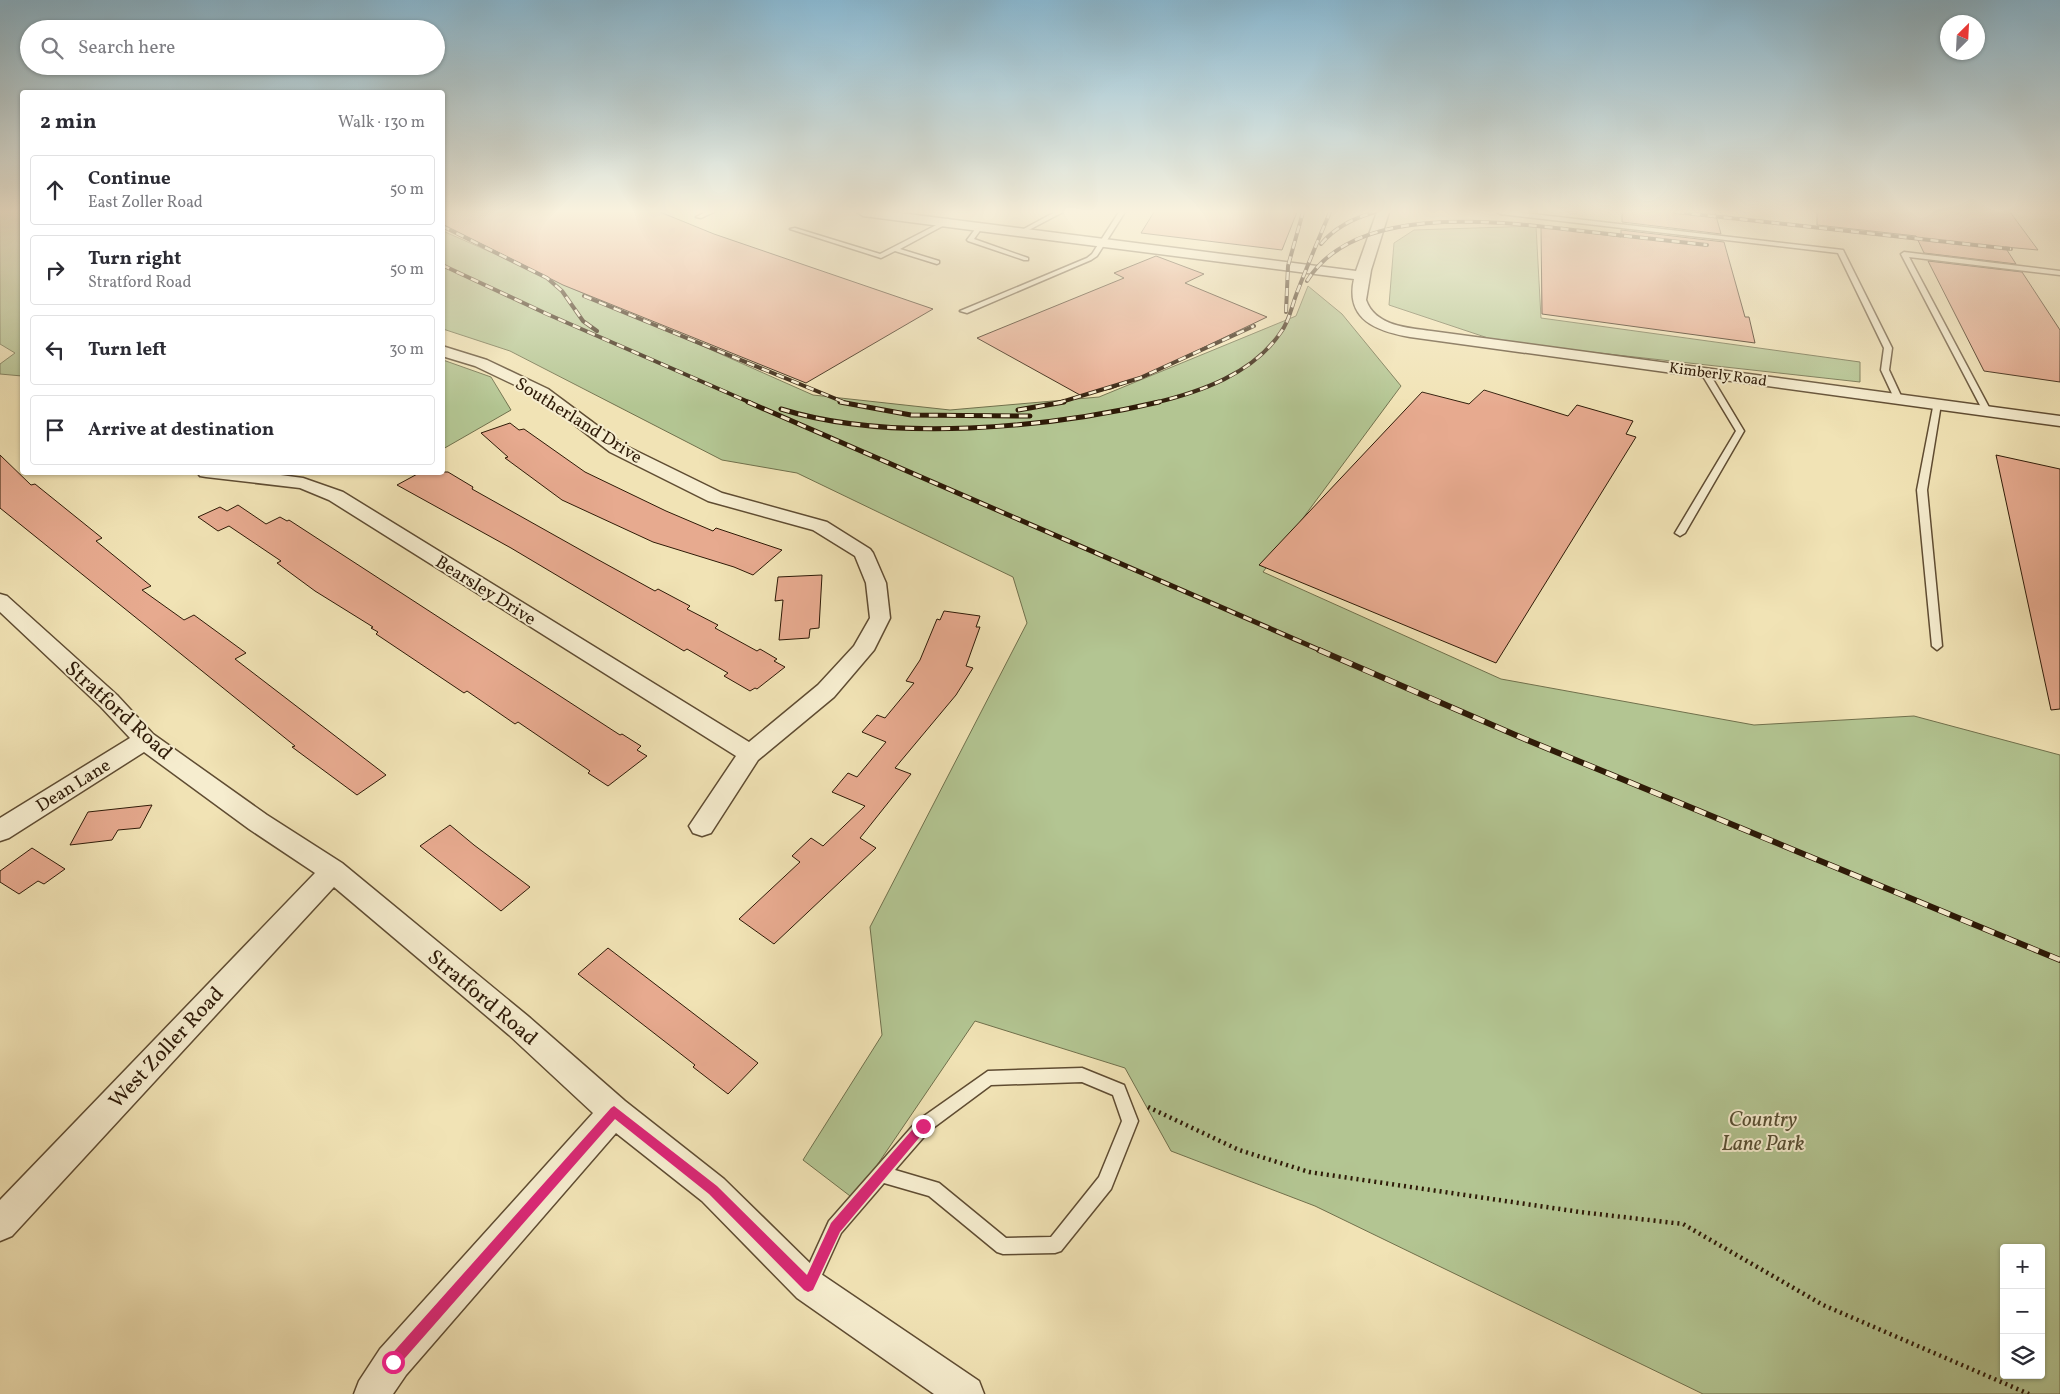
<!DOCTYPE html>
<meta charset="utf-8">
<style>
body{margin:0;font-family:Vollkorn,serif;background:#f2f2f3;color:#2b2b33}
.controls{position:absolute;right:15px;bottom:15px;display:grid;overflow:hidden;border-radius:5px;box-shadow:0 1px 4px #0004}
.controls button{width:45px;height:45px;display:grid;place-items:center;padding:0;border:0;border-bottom:1px solid #e1e1e2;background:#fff;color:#2b2b33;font:25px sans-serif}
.compass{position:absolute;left:1940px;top:15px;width:45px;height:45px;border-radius:50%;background:#fff;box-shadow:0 1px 4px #0004;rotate:24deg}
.stop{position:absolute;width:15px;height:15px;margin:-11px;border:4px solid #db2777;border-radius:50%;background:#fff}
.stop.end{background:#db2777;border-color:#fff;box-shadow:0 1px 5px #0008}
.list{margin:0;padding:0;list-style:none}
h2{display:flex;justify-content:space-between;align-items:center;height:65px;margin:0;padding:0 20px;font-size:21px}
h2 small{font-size:16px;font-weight:400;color:#7c7c81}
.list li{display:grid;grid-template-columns:32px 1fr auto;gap:15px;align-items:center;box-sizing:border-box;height:70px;margin:0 10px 10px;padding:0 10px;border:1px solid #e1e1e2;border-radius:5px}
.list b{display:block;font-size:19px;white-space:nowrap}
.list p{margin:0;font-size:16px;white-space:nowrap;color:#7c7c81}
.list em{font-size:16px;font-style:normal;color:#7c7c81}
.icon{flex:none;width:28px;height:28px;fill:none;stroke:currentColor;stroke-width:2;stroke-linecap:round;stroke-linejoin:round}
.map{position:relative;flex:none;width:2060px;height:1394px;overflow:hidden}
.search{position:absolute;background:#fff;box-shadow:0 1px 4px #0004;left:20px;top:20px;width:425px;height:55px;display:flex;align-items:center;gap:12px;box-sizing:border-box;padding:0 18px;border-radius:28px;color:#7c7c81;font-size:19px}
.panel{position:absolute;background:#fff;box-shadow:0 1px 4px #0004;left:20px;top:90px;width:425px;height:385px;border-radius:5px}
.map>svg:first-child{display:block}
.green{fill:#b3c592;stroke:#70704c;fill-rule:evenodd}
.building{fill:#e7aa8f;stroke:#2e1a07}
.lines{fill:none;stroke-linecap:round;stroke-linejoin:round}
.service-casing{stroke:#5f4c32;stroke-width:3}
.minor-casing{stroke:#5f4c32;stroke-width:3}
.path{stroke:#2e1a07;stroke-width:4.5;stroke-dasharray:2 4;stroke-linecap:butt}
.service{fill:#f6edcf;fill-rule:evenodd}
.minor{fill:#f6edcf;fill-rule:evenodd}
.rail-far2-casing{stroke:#2e1a07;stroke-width:4}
.rail-far1-casing{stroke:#2e1a07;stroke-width:5}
.rail-casing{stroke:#2e1a07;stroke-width:6}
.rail-far2{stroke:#f6edcf;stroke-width:2.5;stroke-dasharray:8;stroke-linecap:butt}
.rail-far1{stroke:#f6edcf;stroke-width:3;stroke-dasharray:9;stroke-linecap:butt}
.rail{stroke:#f6edcf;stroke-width:4.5;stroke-dasharray:12;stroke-linecap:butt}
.route{fill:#db2777}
.labels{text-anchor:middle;stroke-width:4;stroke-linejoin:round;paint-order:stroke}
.far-street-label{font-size:15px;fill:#2e1a07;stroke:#f6edcf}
.street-label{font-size:18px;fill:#2e1a07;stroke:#f6edcf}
.near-street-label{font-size:21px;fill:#2e1a07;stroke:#f6edcf}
.near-park-label{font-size:21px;font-style:italic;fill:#564d31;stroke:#f6edcf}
</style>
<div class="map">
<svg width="2060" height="1394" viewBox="0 0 2060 1394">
<rect width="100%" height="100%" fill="#f1e3b5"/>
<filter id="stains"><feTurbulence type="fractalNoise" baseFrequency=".004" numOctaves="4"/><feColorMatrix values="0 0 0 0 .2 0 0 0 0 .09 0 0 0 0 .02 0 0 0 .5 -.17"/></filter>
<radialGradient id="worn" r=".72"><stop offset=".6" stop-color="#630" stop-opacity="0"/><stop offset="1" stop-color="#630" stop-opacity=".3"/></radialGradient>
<path class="green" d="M0 212H22V376L0 374V364L15 353 0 344Z
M1536 226 1541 318 1860 362V382L1500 342 1389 305 1394 243 1414 230Z
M443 231 813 395 950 410 1099 397 1296 316 1308 286 1342 314 1401 386 1263 572 1501 679 1754 725 1914 716 2060 755V1394H1703L1315 1206 1171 1151 1125 1068 975 1021 854 1199 803 1160 882 1035 870 927 1027 623 1013 577 797 473 722 460 510 351 443 329ZM2004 1248H2041V1375H2004Z
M443 360 491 377 511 410 443 449Z"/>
<path class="building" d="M442 212H660L714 234 933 309 806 383 563 285 442 224Z
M1154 212H1297L1282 250 1141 233Z
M1622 212H1715L1721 234 1622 222Z
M1817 212H2010L2038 250 2005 247 2016 264 1924 253 1916 236 1817 225Z
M1541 227 1621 237V230L1724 242 1745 317H1749L1755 343 1542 314Z
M1156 256 1204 274 1185 283 1267 317 1140 378 1111 389 1080 395 977 338 1124 278 1114 273Z
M1928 261 2022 272 2060 330V382L1984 371Z
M1484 390 1568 416 1577 405 1633 421 1626 434 1636 437 1496 663 1259 565 1422 392 1469 404Z
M510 423 519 430 524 429 585 472 666 511 713 531 716 528 782 550 753 575 734 567 653 542 562 500 505 458 508 457 481 433Z
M0 455 31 485 35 484 102 538 96 541 151 586 142 590 184 620 194 615 246 653 235 659 386 775 357 795 292 747 295 746 0 508Z
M1996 455 2060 469V709L2051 710Z
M421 472H448L473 487 472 489 595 558 655 591 658 589 690 606 687 609 718 625 715 628 757 651 760 649 777 659 774 661 785 667 757 689 755 688 750 691 724 676 728 673 687 649 684 651 511 548 397 485Z
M238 505 266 524 280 517 287 521 289 520 620 735 622 734 641 746 637 750 647 756 608 786 588 773 590 771 518 722 515 724 467 691 464 693 376 634 378 632 371 628 373 627 315 591 277 563 281 561 229 526 218 531 198 517 220 507 227 511Z
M822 575 819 628 810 629 809 638 779 640 783 600 775 601 778 577Z
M944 611 980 616 976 627H980L966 666 973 668 956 695 895 768 911 774 860 838 876 848 774 944 739 919 800 862 792 856 811 838 823 846 865 806 832 792 848 773 857 777 886 742 862 732 877 715 885 718 914 683 906 681 920 660 937 619 940 620Z
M152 805 140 828 118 830 112 840 70 845 88 812Z
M450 825 474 845 530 887 501 911 420 846Z
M32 848 65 869 44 884 38 881 19 894 0 882V871Z
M608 948 758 1063 728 1094 693 1067 695 1065 578 974Z"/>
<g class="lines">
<defs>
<path id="service" d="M706 212H714L701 218 696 217Z
M1055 212H1063L1025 232 1020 231Z
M1119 212H1125L1097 256 1091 260 967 313 960 311 1087 258 1092 254Z
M1497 212H1516L1843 250 1892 348 1889 370 1902 398 1895 400 1881 370 1884 348 1838 253 1500 214Z
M948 219 951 221 950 222 900 249 939 261V263L937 264 895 251 881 258 790 229 795 228 880 254Z
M979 224 984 225 974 239 1028 258V260H1024L968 241 967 240Z
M1904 252 2060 271V275L1909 257 1991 411 1990 413H1984L1983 411 1901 254Z
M1702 371H1708L1744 431 1685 533 1680 536 1675 533 1736 431 1701 373Z
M1934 402H1940L1941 404 1927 490 1942 646 1937 650 1932 646 1917 490Z
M1082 1068 1124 1085 1138 1121 1111 1189 1061 1251 1055 1253 1003 1254 997 1252 929 1196 884 1183 841 1233 816 1288 810 1291 804 1288 801 1282 829 1221 917 1121 988 1071ZM1082 1082 1113 1095 1122 1121 1099 1177 1051 1237 1006 1238 939 1183 895 1170 929 1131 991 1085Z"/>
<path id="minor" d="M857 212H892L1356 271 1377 212H1389L1371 270 1366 300C1375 326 1408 328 1431 331L2060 416V426L1410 337C1377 331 1345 320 1354 279L863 216Z
M442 346 487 360 548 389 622 444 722 493 827 522 870 549 873 553 886 583 890 618 874 650 834 697 758 760 711 833 702 836 693 833 689 826 736 756 329 500 300 488 206 477 200 476 197 472H258L303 478 343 492 749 742 818 685 854 646 870 618 866 583 855 556 813 530 708 501 610 452 536 395 475 366 442 356Z
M0 594 7 596 117 695 153 734 267 815 342 863 529 1017 625 1101 724 1179 821 1274 979 1381 984 1394H934L797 1298 702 1201 616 1133 406 1375 393 1394H354L359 1381 380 1349 593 1113 509 1035 334 887 12 1236 0 1241V1200L315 873 249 829 144 752 9 838 0 841V818L130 738 101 707 0 612Z"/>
</defs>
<use href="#service" class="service-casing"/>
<use href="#minor" class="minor-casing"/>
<path class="path" d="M1148 1107 1239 1150 1309 1172 1580 1212 1683 1224 1823 1305 2029 1394"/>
<use href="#service" class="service"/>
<use href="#minor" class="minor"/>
<defs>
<path id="rail-far2" d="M1676 212 2011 249
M442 226 547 278 562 291 583 321 597 331
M1321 244C1335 227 1354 218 1375 212
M442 265 547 314 751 403
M1307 281C1356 201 1503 222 1582 231 1624 236 1665 240 1707 245
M584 296 846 403
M1286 312 1288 266 1303 212
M1058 403 1140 378 1254 326
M1154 403C1200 392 1253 374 1281 332 1290 320 1292 304 1298 290 1308 264 1319 238 1330 212"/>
<path id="rail-far1" d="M748 402 1322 651
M840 402 911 415 1030 416
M781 409C891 443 1048 428 1159 402
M1018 410 1064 402"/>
<path id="rail" d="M1319 650 1520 737 2060 960"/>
</defs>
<use href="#rail-far2" class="rail-far2-casing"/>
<use href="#rail-far1" class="rail-far1-casing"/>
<use href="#rail" class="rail-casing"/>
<use href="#rail-far2" class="rail-far2"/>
<use href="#rail-far1" class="rail-far1"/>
<use href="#rail" class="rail"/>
</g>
<linearGradient id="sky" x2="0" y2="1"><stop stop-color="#89b8d1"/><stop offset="0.52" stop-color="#f9f2de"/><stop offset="1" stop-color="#f9f2de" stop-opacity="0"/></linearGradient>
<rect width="2060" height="407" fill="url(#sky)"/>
<path class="route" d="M614 1106 717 1186 807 1275 831 1223 919 1122 923 1121 929 1126 840 1232 813 1290 808 1292 804 1290 709 1194 615 1119 398 1366 393 1368 389 1366 387 1362 389 1357 611 1108Z"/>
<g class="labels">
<g class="far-street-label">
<text transform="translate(1718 374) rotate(8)" y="5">Kimberly Road</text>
</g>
<g class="street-label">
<text transform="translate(579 420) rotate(32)" y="6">Southerland Drive</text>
<text transform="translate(486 590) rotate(32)" y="6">Bearsley Drive</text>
<text transform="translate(73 785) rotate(-32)" y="6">Dean Lane</text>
</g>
<g class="near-street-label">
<text transform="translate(119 710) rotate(42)" y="7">Stratford Road</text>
<text transform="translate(483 997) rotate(40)" y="7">Stratford Road</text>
<text transform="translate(166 1047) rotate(-47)" y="7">West Zoller Road</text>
</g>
<g class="near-park-label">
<text x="1763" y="1126">Country<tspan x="1763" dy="24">Lane Park</tspan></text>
</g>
</g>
<rect width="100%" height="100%" filter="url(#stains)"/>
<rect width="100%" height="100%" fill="url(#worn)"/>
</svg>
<div class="controls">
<button>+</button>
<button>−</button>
<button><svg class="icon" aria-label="layers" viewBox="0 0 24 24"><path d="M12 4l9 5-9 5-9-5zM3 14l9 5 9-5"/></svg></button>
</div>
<svg class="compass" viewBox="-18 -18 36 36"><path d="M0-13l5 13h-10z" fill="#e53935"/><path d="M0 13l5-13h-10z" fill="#7c7c81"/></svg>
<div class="stop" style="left:393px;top:1362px"></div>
<div class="stop end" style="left:923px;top:1126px"></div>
<div class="search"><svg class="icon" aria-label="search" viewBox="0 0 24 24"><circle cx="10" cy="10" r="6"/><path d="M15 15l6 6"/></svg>Search here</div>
<section class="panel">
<h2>2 min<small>Walk · 130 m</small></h2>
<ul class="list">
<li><svg class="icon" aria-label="ahead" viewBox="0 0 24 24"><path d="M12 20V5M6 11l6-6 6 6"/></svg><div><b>Continue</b><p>East Zoller Road</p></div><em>50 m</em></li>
<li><svg class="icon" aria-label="right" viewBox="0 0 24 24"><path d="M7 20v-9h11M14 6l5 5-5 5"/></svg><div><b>Turn right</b><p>Stratford Road</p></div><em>50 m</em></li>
<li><svg class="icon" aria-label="left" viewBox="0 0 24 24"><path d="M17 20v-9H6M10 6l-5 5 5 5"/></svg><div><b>Turn left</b></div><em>30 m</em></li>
<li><svg class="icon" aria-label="arrive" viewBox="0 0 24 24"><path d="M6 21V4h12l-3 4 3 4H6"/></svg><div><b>Arrive at destination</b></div></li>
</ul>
</section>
</div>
